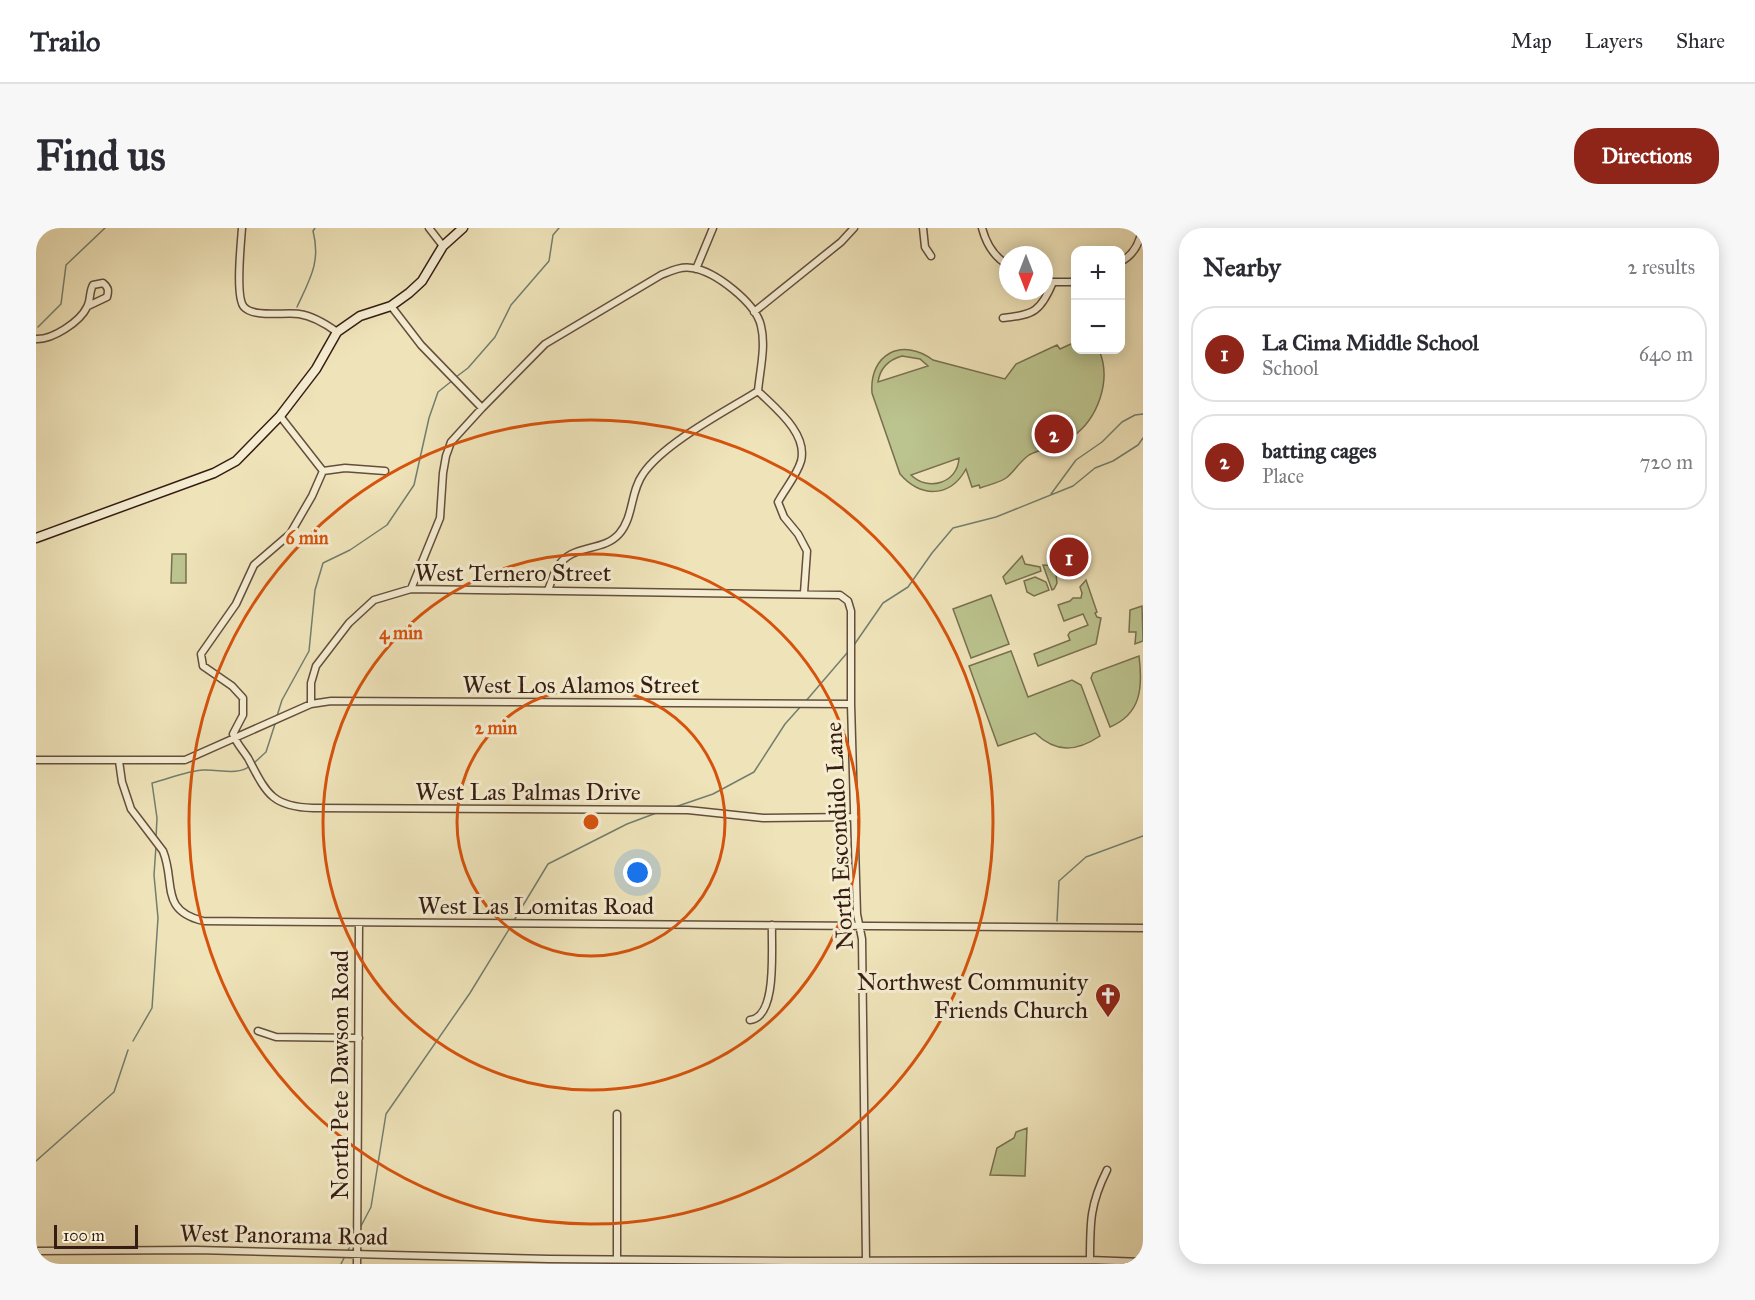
<!DOCTYPE html>
<meta charset="utf-8">
<style>
body{margin:0;font-family:"IM FELL Great Primer",serif;background:#f7f7f7;color:#2b2b33}
.controls{position:absolute;right:18px;top:18px;display:grid;overflow:hidden;border-radius:12px;box-shadow:0 3px 15px #0003}
.controls button{width:54px;height:54px;display:grid;place-items:center;padding:0;border:0;border-bottom:2px solid #e1e1e2;background:#fff;color:#2b2b33;font:30px sans-serif}
.compass{position:absolute;left:963px;top:18px;width:54px;height:54px;border-radius:50%;background:#fff;box-shadow:0 3px 15px #0003;rotate:180deg}
.scale{position:absolute;left:18px;bottom:15px;width:84px;box-sizing:border-box;padding-left:6px;border:3px solid #361d13;border-top:0;font-size:16px;line-height:21px;white-space:nowrap;color:#361d13;-webkit-text-stroke:4px #f5edd2;paint-order:stroke}
.you{position:absolute;left:602px;top:645px;width:21px;height:21px;margin:-15px;border:4px solid #fff;border-radius:50%;background:#1a73e8;box-shadow:0 0 0 9px #1a73e833}
.badge{display:grid;place-items:center;width:39px;height:39px;border-radius:50%;background:#8f2418;color:#fff;font-size:20px;font-weight:700}
.pin{position:absolute;translate:-50% -50%;border:3px solid #fff;box-shadow:0 2px 6px #0006}
.list{margin:0;padding:0;list-style:none}
h2{display:flex;justify-content:space-between;align-items:center;height:78px;margin:0;padding:0 24px;font-size:26px}
h2 small{font-size:20px;font-weight:400;color:#7c7c81}
.list li{display:grid;grid-template-columns:39px 1fr auto;gap:18px;align-items:center;box-sizing:border-box;height:96px;margin:0 12px 12px;padding:0 12px;border:2px solid #e1e1e2;border-radius:24px}
.list b{display:block;font-size:22px;white-space:nowrap}
.list p{margin:0;font-size:20px;white-space:nowrap;color:#7c7c81}
.list em{font-size:20px;font-style:normal;color:#7c7c81}
.map{position:relative;flex:none;width:1107px;height:1036px;overflow:hidden;border-radius:24px}
header{display:flex;align-items:center;gap:36px;box-sizing:border-box;height:84px;padding:0 30px;background:#fff;border-bottom:2px solid #e1e1e2}
header strong{font-size:28px}
nav{display:flex;gap:33px;margin-inline-start:auto;font-size:21px}
.intro{display:flex;align-items:center;justify-content:space-between;box-sizing:border-box;height:144px;padding:0 36px}
h1{margin:0;font-size:42px}
.button{padding:15px 27px;border-radius:24px;background:#8f2418;color:#fff;font-size:21px;font-weight:700}
main{display:flex;gap:36px;padding:0 36px}
aside{flex:1;background:#fff;border-radius:24px;box-shadow:0 3px 15px #0003}
.map>svg:first-child{display:block}
.green{fill:#bbc38e;stroke:#787050;stroke-width:1.5;fill-rule:evenodd}
.lines{fill:none;stroke-linecap:round;stroke-linejoin:round}
.stream{stroke:#727e6f;stroke-width:1.5}
.street-casing{stroke:#644e3c;stroke-width:9}
.secondary-casing{stroke:#361d13;stroke-width:11}
.street{stroke:#f5edd2;stroke-width:6}
.secondary{stroke:#f5edd2;stroke-width:8}
.ring{fill:none;stroke:#d6530d;stroke-width:3}
.labels{text-anchor:middle;stroke-width:6;stroke-linejoin:round;paint-order:stroke}
.street-label{font-size:24px;fill:#361d13;stroke:#f5edd2}
.poi-label{font-size:24px;fill:#361d13;stroke:#f5edd2;text-anchor:end}
.centre{fill:#d6530d;stroke:#f5edd2;stroke-width:3}
.ring-label{font-size:18px;text-anchor:middle;font-weight:bold;fill:#d6530d;stroke:#f5edd2;stroke-width:6;stroke-linejoin:round;paint-order:stroke}
</style>
<header>
<strong>Trailo</strong>
<nav><a>Map</a><a>Layers</a><a>Share</a></nav>
</header>
<div class="intro"><h1>Find us</h1><a class="button">Directions</a></div>
<main>
<div class="map">
<svg width="1107" height="1036" viewBox="0 0 1107 1036">
<rect width="100%" height="100%" fill="#efe3b9"/>
<filter id="stains"><feTurbulence type="fractalNoise" baseFrequency=".00333" numOctaves="4"/><feColorMatrix values="0 0 0 0 .2 0 0 0 0 .09 0 0 0 0 .02 0 0 0 .5 -.17"/></filter>
<radialGradient id="worn" r=".72"><stop offset=".6" stop-color="#630" stop-opacity="0"/><stop offset="1" stop-color="#630" stop-opacity=".3"/></radialGradient>
<path class="green" d="M1039 114 1040 122H1063C1076 152 1062 191 1036 209 1023 218 1006 220 993 227 984 233 978 244 970 250 963 255 952 257 944 260L943 257 936 259 930 241C914 270 885 270 864 246L836 165C833 126 866 109 897 132L969 151 980 136 1021 117 1024 121ZM866 128 884 131 892 138 842 154C844 140 852 132 866 128ZM923 230C922 255 892 264 875 247Z
M136 326H150V355H135Z
M986 328 989 336 1004 339 1005 343 970 356 967 349Z
M1007 337 1030 339 1029 343 1020 346 1021 355 1018 361 1016 362Z
M999 349 1010 354 1013 362 998 368 991 364 988 353Z
M1050 352 1061 384 1059 385 1061 389 1065 390 1060 416 1002 438 998 426 1034 412 1032 407 1034 404 1052 397 1047 386 1028 393 1022 377 1034 373 1037 370H1045L1046 365 1044 359Z
M955 367 973 416 935 430 917 381Z
M1106 378 1107 413 1099 416 1100 404H1093L1094 382Z
M975 423 992 469 1036 452 1045 457 1064 508C1040 524 1020 525 999 505L962 518 933 438Z
M1103 428C1107 460 1105 486 1074 499L1055 450 1057 445Z
M991 900 989 948 954 947 961 920 978 910 980 904Z"/>
<g class="lines">
<path class="stream" d="M261 79C274 51 285 34 277 3L279 0
M2 99 25 76 30 37 69 0
M420 149 432 140 459 109 475 77 513 33 517 7 523 0
M1015 266 1040 232 1066 214 1086 194 1099 187 1107 186
M818 417 847 375 872 359 896 325 917 300 960 289 1037 258 1059 240 1077 233 1102 217 1107 210
M769 474 811 425
M241 488 246 472 273 423 279 362 287 335 314 322 351 297 378 257 393 190 402 164 417 152
M218 535 230 524 239 496
M639 579 677 566 718 544 749 496 766 477
M120 610 121 590 116 555C132 551 151 543 167 542 183 541 201 548 214 538
M1021 693 1023 653 1050 629 1107 608
M477 694 512 636 591 596 623 584
M97 813 116 780 122 690 118 647 120 618
M0 933 78 864 92 822
M324 1000 335 979 350 886 434 765 475 698
M311 1024 319 1009
M305 1036 309 1028"/>
<defs>
<path id="street" d="M206 0C205 15 199 69 208 79 218 90 249 84 263 86 277 88 290 96 301 104
M393 0 407 18
M887 0 889 19 895 28
M946 0C950 15 958 29 972 37
M1084 34C1098 27 1104 15 1106 0
M660 41 677 0
M1008 52 1017 54H1040
M355 78 385 117 446 180
M718 84 805 14 818 0
M967 90C998 87 1005 83 1017 54
M0 111C16 112 44 94 51 79 55 72 53 64 57 57L67 55C72 59 73 62 71 69L52 78
M244 188 287 243
M287 243 276 268 254 306 218 337 200 376 165 426 167 438 196 458 207 470V487L197 506C200 515 207 522 212 530 230 564 235 579 277 580L652 582 727 590 819 589
M287 243 309 240 349 243
M375 361 404 290 407 245 410 228 415 214 446 180 509 116 625 47C635 43 645 38 656 40 679 43 720 75 725 98 730 118 724 142 722 163 739 180 772 205 765 233 761 247 749 261 742 274L748 289 762 306 771 323 768 365
M512 362C515 355 517 347 521 340 535 315 566 325 583 306 598 289 594 264 607 246 628 215 690 183 722 163
M275 476 295 473 815 476
M0 532H149L275 476V455L280 438 313 395 338 372 375 361 804 367 812 373 815 383V476L821 686 826 711 830 1032
M83 533 86 554 95 581 127 623C140 655 123 682 167 693L1107 700
M714 792C742 789 735 719 736 697
M222 803 240 809 323 810
M581 886V1031
M0 1023 160 1022 513 1031 752 1033 1054 1032 1107 1034
M1054 1032C1054 994 1054 976 1071 942
M321 1036 323 695"/>
<path id="secondary" d="M0 310 178 245 200 233 244 188 280 141 301 104 324 88 355 78 373 65 386 53 407 18 427 0"/>
</defs>
<use href="#street" class="street-casing"/>
<use href="#secondary" class="secondary-casing"/>
<use href="#street" class="street"/>
<use href="#secondary" class="secondary"/>
</g>
<g class="ring">
<circle cx="555" cy="594" r="134"/>
<circle cx="555" cy="594" r="268"/>
<circle cx="555" cy="594" r="402"/>
</g>
<defs>
<symbol id="church-pin" viewBox="-11 -11 22 30"><path d="M0 17L-7.5 6A9.5 9.5 0 1 1 7.5 6Z" fill="#8f2418" stroke="#f5edd2"/><path d="M-1.2-6h2.4v3.5h3.3v2.4h-3.3V6h-2.4V-.1h-3.3v-2.4h3.3Z" fill="#fff"/></symbol>
</defs>
<g fill-rule="evenodd">
<use href="#church-pin" x="1057" y="753" width="30" height="40"/>
</g>
<g class="labels">
<g class="street-label">
<text x="477" y="353">West Ternero Street</text>
<text x="545" y="465">West Los Alamos Street</text>
<text x="492" y="572">West Las Palmas Drive</text>
<text transform="translate(803 608) rotate(-93)" y="8">North Escondido Lane</text>
<text x="500" y="686">West Las Lomitas Road</text>
<text transform="translate(304 847) rotate(-90)" y="8">North Pete Dawson Road</text>
<text transform="translate(248 1007) rotate(1)" y="8">West Panorama Road</text>
</g>
<g class="poi-label">
<text x="1052" y="762">Northwest Community<tspan x="1052" dy="28">Friends Church</tspan></text>
</g>
</g>
<circle cx="555" cy="594" r="9" class="centre"/>
<g class="ring-label">
<text x="271" y="316">6 min</text>
<text x="365" y="411">4 min</text>
<text x="460" y="506">2 min</text>
</g>
<rect width="100%" height="100%" filter="url(#stains)"/>
<rect width="100%" height="100%" fill="url(#worn)"/>
</svg>
<div class="controls">
<button>+</button>
<button>−</button>
</div>
<svg class="compass" viewBox="-18 -18 36 36"><path d="M0-13l5 13h-10z" fill="#e53935"/><path d="M0 13l5-13h-10z" fill="#7c7c81"/></svg>
<div class="scale">100 m</div>
<div class="you"></div>
<div class="pin badge" style="left:1033px;top:329px">1</div>
<div class="pin badge" style="left:1018px;top:206px">2</div>
</div>
<aside>
<h2>Nearby<small>2 results</small></h2>
<ul class="list">
<li><span class="badge">1</span><div><b>La Cima Middle School</b><p>School</p></div><em>640 m</em></li>
<li><span class="badge">2</span><div><b>batting cages</b><p>Place</p></div><em>720 m</em></li>
</ul>
</aside>
</main>
